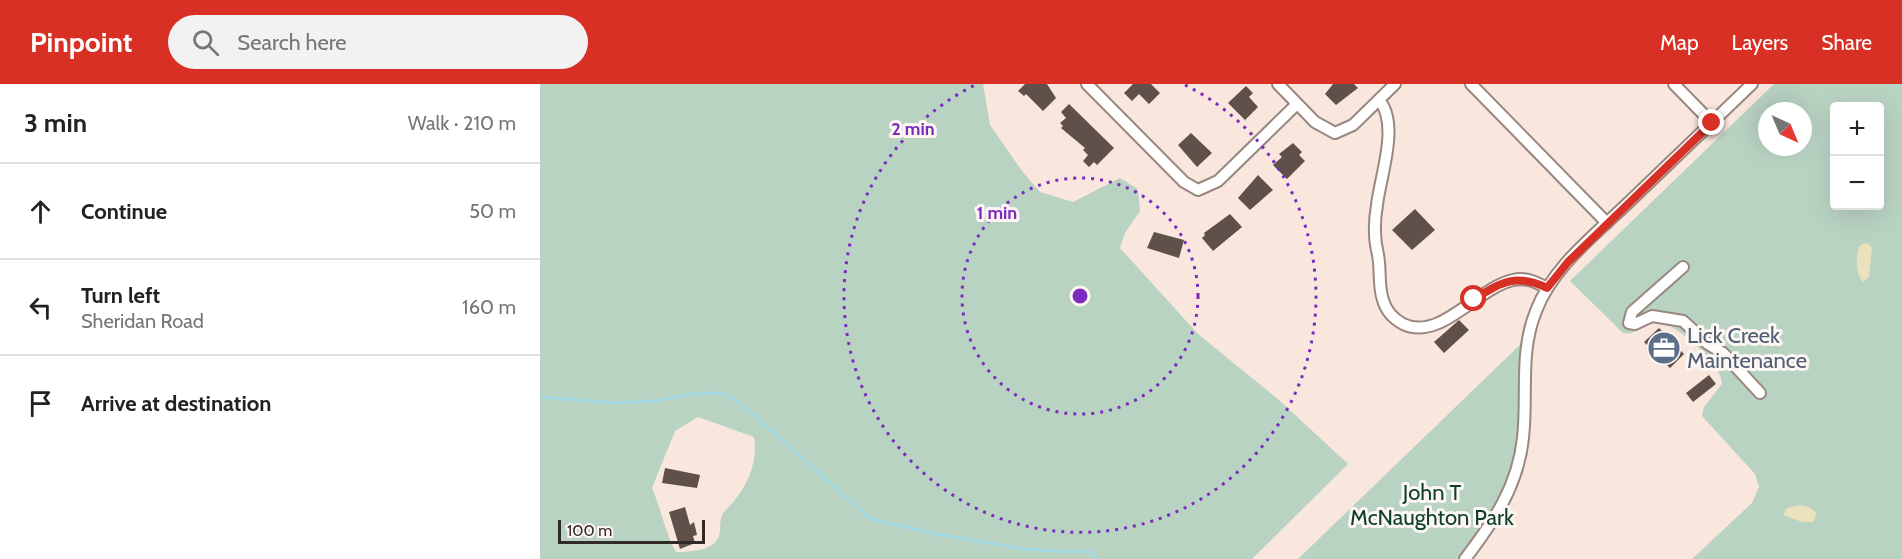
<!DOCTYPE html>
<meta charset="utf-8">
<style>
body{margin:0;font-family:Cabin,sans-serif;background:#f2f2f2;color:#222}
.controls{position:absolute;right:18px;top:18px;display:grid;overflow:hidden;border-radius:6px;box-shadow:0 6px 24px #0002}
.controls button{width:54px;height:54px;display:grid;place-items:center;padding:0;border:0;border-bottom:2px solid #e0e0e0;background:#fff;color:#222;font:30px sans-serif}
.compass{position:absolute;left:1218px;top:18px;width:54px;height:54px;border-radius:50%;background:#fff;box-shadow:0 6px 24px #0002;rotate:136deg}
.scale{position:absolute;left:18px;bottom:15px;width:147px;box-sizing:border-box;padding-left:6px;border:3px solid #312a27;border-top:0;font-size:16px;line-height:21px;white-space:nowrap;color:#312a27;-webkit-text-stroke:4px #fdf6f2;paint-order:stroke}
.stop{position:absolute;width:18px;height:18px;margin:-14px;border:4px solid #d93025;border-radius:50%;background:#fff}
.stop.end{background:#d93025;border-color:#fff;box-shadow:0 2px 6px #0008}
.list{margin:0;padding:0;list-style:none}
h2{display:flex;justify-content:space-between;align-items:center;height:78px;margin:0;padding:0 24px;font-size:26px}
h2 small{font-size:20px;font-weight:400;color:#767676}
.list li{display:grid;grid-template-columns:39px 1fr auto;gap:18px;align-items:center;box-sizing:border-box;height:96px;padding:0 24px;border-top:2px solid #e0e0e0}
.list b{display:block;font-size:22px;white-space:nowrap}
.list p{margin:0;font-size:20px;white-space:nowrap;color:#767676}
.list em{font-size:20px;font-style:normal;color:#767676}
.icon{flex:none;width:33px;height:33px;fill:none;stroke:currentColor;stroke-width:2;stroke-linecap:round;stroke-linejoin:round}
.map{position:relative;flex:none;width:1362px;height:475px;overflow:hidden}
header{display:flex;align-items:center;gap:36px;box-sizing:border-box;height:84px;padding:0 30px;background:#d93025;color:#fff}
header strong{font-size:28px}
nav{display:flex;gap:33px;margin-inline-start:auto;font-size:21px}
.search{width:420px;height:54px;background:#f2f2f2;display:flex;align-items:center;gap:15px;box-sizing:border-box;padding:0 21px;border-radius:33px;color:#767676;font-size:22px}
main{display:flex}
aside{flex:1;background:#fff}
.map>svg:first-child{display:block}
.green{fill:#b9d3c3;fill-rule:evenodd}
.sand{fill:#ebe1bc}
.lines{fill:none;stroke-linecap:round;stroke-linejoin:round}
.stream{stroke:#a4d8e2;stroke-width:3}
.building{fill:#5f5049}
.minor-casing{stroke:#998880;stroke-width:14}
.minor{stroke:#fff;stroke-width:10}
.route{stroke:#d93025;stroke-width:8}
.ring{fill:none;stroke:#7b2cbf;stroke-width:3;stroke-dasharray:3 6}
.labels{text-anchor:middle;stroke-width:6;stroke-linejoin:round;paint-order:stroke}
.service-label{font-size:22px;fill:#4e5e75;stroke:#fdf6f2;text-anchor:start}
.park-label{font-size:22px;fill:#0c4029;stroke:#fdf6f2}
.centre{fill:#7b2cbf;stroke:#fdf6f2;stroke-width:3}
.ring-label{font-size:18px;text-anchor:middle;font-weight:bold;fill:#7b2cbf;stroke:#fdf6f2;stroke-width:6;stroke-linejoin:round;paint-order:stroke}
</style>
<header>
<strong>Pinpoint</strong>
<div class="search"><svg class="icon" aria-label="search" viewBox="0 0 24 24"><circle cx="10" cy="10" r="6"/><path d="M15 15l6 6"/></svg>Search here</div>
<nav><a>Map</a><a>Layers</a><a>Share</a></nav>
</header>
<main>
<aside>
<h2>3 min<small>Walk · 210 m</small></h2>
<ul class="list">
<li><svg class="icon" aria-label="ahead" viewBox="0 0 24 24"><path d="M12 20V5M6 11l6-6 6 6"/></svg><div><b>Continue</b></div><em>50 m</em></li>
<li><svg class="icon" aria-label="left" viewBox="0 0 24 24"><path d="M17 20v-9H6M10 6l-5 5 5 5"/></svg><div><b>Turn left</b><p>Sheridan Road</p></div><em>160 m</em></li>
<li><svg class="icon" aria-label="arrive" viewBox="0 0 24 24"><path d="M6 21V4h12l-3 4 3 4H6"/></svg><div><b>Arrive at destination</b></div></li>
</ul>
</aside>
<div class="map">
<svg width="1362" height="475" viewBox="0 0 1362 475">
<rect width="100%" height="100%" fill="#f9e6dd"/>
<path class="green" d="M0 0H443L450 41 482 87 500 108 533 118 580 94 598 105 600 127 585 149 580 164 658 250 739 316 808 380 712 475H0ZM158 333 214 353C218 376 209 399 194 417 191 422 184 426 182 431 178 441 184 453 172 461 163 467 148 468 136 468 125 448 121 425 112 404L135 347Z
M1234 0H1362V475H1152L1212 419 1219 403 1215 390 1162 332 1164 323 1182 300C1183 281 1136 239 1118 238 1105 238 1096 252 1083 249L1030 197ZM1294 22H1340V122H1294ZM1227 27H1263V63H1227Z
M987 254 977 386 922 475H758Z"/>
<path class="sand" d="M1327 159 1332 164 1329 193 1323 198C1316 192 1315 171 1320 161Z
M1260 421 1269 423 1277 429 1273 438H1262L1243 431 1247 424Z"/>
<g class="lines">
<path class="stream" d="M0 313 76 319 114 317 153 310 182 309 200 319 331 435 396 450 484 465 531 468 549 467 558 475"/>
</g>
<path class="building" d="M485 0H507L516 14 503 27 486 10 484 12 478 7Z
M593 0H611L620 9 609 20 599 10 592 17 584 9Z
M793 0H814L818 4 796 21 785 10Z
M706 2 713 9 709 13 718 23 705 36 688 19Z
M529 20 574 64 557 81 554 78 549 83 543 77 548 71 543 66 545 64 521 44 523 42 520 39 526 34 521 28Z
M651 49 672 69 657 83 638 61Z
M753 59 762 68 759 71 765 77 747 95 733 81 742 73 739 70Z
M718 91 733 106 710 126 698 114Z
M875 125 895 146 872 166 852 146Z
M690 130 702 143 673 167 662 154 665 151 664 149Z
M614 148 644 156 639 174 607 164Z
M919 236 929 246 904 269 894 258Z
M1119 244 1144 270 1130 284 1104 258Z
M1169 291 1176 300 1153 318 1146 309Z
M125 384 160 391 157 404 122 399Z
M145 423 150 441 154 438 157 451 153 452 155 459 140 465 129 428Z"/>
<g class="lines">
<defs>
<path id="minor" d="M547 0 644 98 658 106 678 97 757 20
M738 0 775 38 795 49 813 41 855 0
M931 0 1067 139
M1134 0 1172 39
M839 16C860 40 840 93 837 121 834 138 834 155 838 171 841 186 838 202 843 216 846 227 854 235 863 240 900 258 937 204 973 196 986 193 996 198 1007 204
M1143 183 1092 228 1089 239 1095 240 1112 232 1143 237 1168 260 1183 269 1220 309
M925 475C954 437 978 402 983 354 988 310 979 269 996 227 1013 182 1056 150 1090 117 1131 78 1171 39 1212 0"/>
</defs>
<use href="#minor" class="minor-casing"/>
<use href="#minor" class="minor"/>
</g>
<g class="lines">
<path class="route" d="M934 215C962 198 976 189 1007 204L1028 178 1172 39"/>
</g>
<g class="ring">
<circle cx="540" cy="212" r="118"/>
<path d="M645 1A236 236 0 1 1 435 1"/>
</g>
<defs>
<symbol id="office-disc" viewBox="-11 -11 22 22"><circle r="9.5" fill="#5c6f8a" stroke="#fdf6f2"/><path d="M-6-3h4V-5.5h4V-3h4V5H-6ZM-1-4.5V-3h2v-1.5ZM-6 0V1H6V0Z" fill="#fff"/></symbol>
</defs>
<g fill-rule="evenodd">
<use href="#office-disc" x="1105" y="245" width="38" height="38"/>
</g>
<g class="labels">
<g class="service-label">
<text x="1147" y="259">Lick Creek<tspan x="1147" dy="25">Maintenance</tspan></text>
</g>
<g class="park-label">
<text x="892" y="416">John T<tspan x="892" dy="25">McNaughton Park</tspan></text>
</g>
</g>
<circle cx="540" cy="212" r="9" class="centre"/>
<g class="ring-label">
<text x="373" y="51">2 min</text>
<text x="457" y="135">1 min</text>
</g>
</svg>
<div class="controls">
<button>+</button>
<button>−</button>
</div>
<svg class="compass" viewBox="-18 -18 36 36"><path d="M0-13l5 13h-10z" fill="#e53935"/><path d="M0 13l5-13h-10z" fill="#767676"/></svg>
<div class="scale">100 m</div>
<div class="stop" style="left:934px;top:215px"></div>
<div class="stop end" style="left:1172px;top:39px"></div>
</div>
</main>
